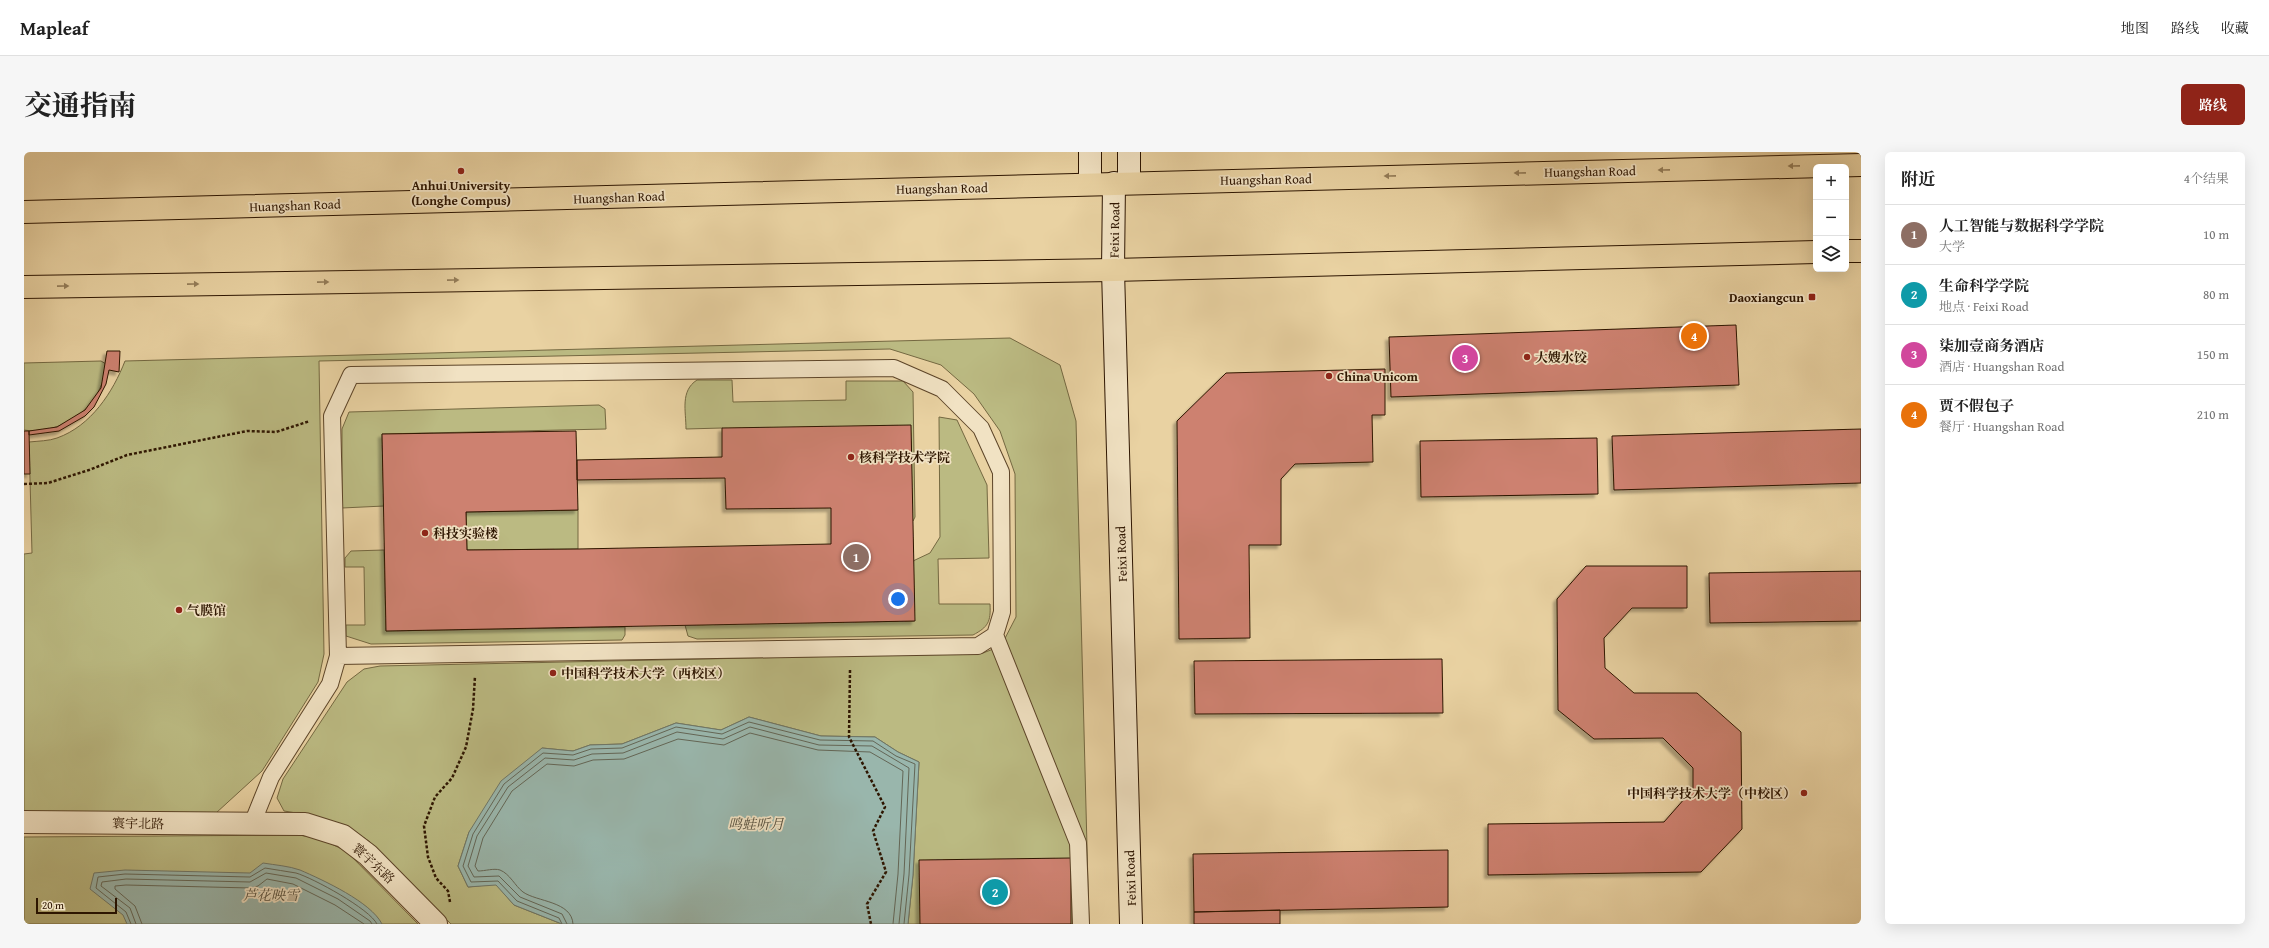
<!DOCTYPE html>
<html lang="zh">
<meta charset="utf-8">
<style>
body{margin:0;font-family:"Gentium Book Plus","Noto Serif SC",serif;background:#f6f6f6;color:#222}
.controls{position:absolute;right:12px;top:12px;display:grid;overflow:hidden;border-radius:6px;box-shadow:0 4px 16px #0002}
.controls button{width:36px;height:36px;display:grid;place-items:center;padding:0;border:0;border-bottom:1px solid #e0e0e0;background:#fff;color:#222;font:20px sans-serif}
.scale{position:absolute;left:12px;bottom:10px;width:81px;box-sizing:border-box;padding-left:4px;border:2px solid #2d1500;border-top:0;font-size:11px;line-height:14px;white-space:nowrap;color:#2d1500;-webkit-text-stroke:3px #f1e2c3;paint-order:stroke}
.you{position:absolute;left:874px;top:447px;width:14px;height:14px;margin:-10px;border:3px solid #fff;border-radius:50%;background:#1a73e8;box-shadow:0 0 0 6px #1a73e833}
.badge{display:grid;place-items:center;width:26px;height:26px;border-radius:50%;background:#8f2418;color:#fff;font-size:13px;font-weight:700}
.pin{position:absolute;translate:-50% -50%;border:2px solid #fff;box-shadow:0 1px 4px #0006}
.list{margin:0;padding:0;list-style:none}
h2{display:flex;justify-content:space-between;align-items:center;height:52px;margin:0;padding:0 16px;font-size:17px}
h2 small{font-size:13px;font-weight:400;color:#767676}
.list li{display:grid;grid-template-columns:26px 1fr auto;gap:12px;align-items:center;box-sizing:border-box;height:60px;padding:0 16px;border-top:1px solid #e0e0e0}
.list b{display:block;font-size:15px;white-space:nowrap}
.list p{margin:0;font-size:13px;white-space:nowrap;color:#767676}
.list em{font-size:13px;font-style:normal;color:#767676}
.icon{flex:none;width:22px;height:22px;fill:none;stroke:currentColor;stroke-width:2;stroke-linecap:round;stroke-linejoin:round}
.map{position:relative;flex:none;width:1837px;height:772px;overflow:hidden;border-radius:6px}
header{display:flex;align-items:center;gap:24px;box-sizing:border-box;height:56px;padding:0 20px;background:#fff;border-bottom:1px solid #e0e0e0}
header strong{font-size:19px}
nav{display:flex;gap:22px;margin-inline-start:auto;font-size:14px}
.intro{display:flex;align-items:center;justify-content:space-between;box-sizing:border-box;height:96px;padding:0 24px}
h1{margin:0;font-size:28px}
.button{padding:10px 18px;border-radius:6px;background:#8f2418;color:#fff;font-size:14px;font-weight:700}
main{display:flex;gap:24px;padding:0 24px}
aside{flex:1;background:#fff;border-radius:6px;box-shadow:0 4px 16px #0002}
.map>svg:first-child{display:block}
.green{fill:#bbba82;stroke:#746841}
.water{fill:#99b6ac;stroke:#6e7667}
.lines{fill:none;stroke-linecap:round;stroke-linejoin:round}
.shore{stroke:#636656;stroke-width:1}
.building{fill:#cd8170;stroke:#2d1500;filter:url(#shadow)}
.service-casing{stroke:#5c4428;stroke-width:18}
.minor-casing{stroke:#5c4428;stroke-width:24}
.secondary-casing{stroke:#2d1500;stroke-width:24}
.primary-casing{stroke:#2d1500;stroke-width:24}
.path{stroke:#2d1500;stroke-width:2.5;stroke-dasharray:3 2;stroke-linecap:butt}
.service{stroke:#f1e2c3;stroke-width:16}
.minor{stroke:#f1e2c3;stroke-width:22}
.secondary{stroke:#f1e2c3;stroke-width:22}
.primary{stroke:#e9d2a2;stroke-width:22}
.oneway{fill:#947d59}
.poi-dot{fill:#8f2418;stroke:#f1e2c3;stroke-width:1.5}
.labels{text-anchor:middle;stroke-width:3.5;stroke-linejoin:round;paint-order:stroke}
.street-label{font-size:13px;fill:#2d1500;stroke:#f1e2c3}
.poi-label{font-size:13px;font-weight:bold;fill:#2d1500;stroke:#f1e2c3;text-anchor:start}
.water-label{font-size:14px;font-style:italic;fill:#534d3c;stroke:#f1e2c3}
</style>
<header>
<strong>Mapleaf</strong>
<nav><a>地图</a><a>路线</a><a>收藏</a></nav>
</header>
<div class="intro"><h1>交通指南</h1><a class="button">路线</a></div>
<main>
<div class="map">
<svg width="1837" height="772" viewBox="0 0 1837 772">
<defs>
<filter id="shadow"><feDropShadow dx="-3.5" dy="3.5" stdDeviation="1" flood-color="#0004"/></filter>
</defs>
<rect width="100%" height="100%" fill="#e9d2a2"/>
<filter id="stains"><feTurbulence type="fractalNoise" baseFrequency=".005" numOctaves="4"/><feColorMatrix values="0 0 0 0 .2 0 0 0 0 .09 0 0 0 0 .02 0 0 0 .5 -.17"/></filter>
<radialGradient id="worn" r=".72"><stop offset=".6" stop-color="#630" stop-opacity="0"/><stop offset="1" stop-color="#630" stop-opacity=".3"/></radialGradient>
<path class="green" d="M986 186 1036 213 1052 269 1065 772H884L889 723 895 610 874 600 851 585 797 584 725 565 697 578 652 571 598 592 566 593 549 599 518 596 445 680 434 714 444 735 472 732 490 753 538 772H427L346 690 323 674 285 663 260 659 253 646 259 627 323 530 340 517 356 514 959 501 977 494 992 465 991 322 976 279 950 242 917 213 866 197 295 209 300 502 294 530 245 608 238 619 192 661 0 660V402L8 401 5 290C14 289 25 289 33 286 67 274 89 240 101 209Z
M77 209 82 212C80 220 80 229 76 236 65 264 29 283 0 278V211Z
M673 228H708L709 250 822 248V229H879L889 240 891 365 889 369 698 276 662 277C662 259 656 239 673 228Z
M575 253 581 257 582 277 358 282 360 354 318 356V277L325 260Z
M915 265 933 268 963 333 965 406 914 407 915 452H966C967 470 964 475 949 483L673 487 664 484 661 473 890 469 889 409 906 401 916 385Z
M554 358V397L443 398 442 360Z
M360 398 362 479 601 475V483L598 488 347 492 322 484V473H341L340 415H321V406L327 399Z
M275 683 297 687 322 699 394 772H0V685Z"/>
<path class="water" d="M725 565 797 584 851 585 874 600 895 610 889 723 884 772H538L490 753 472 733 444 735 434 714 445 680 477 629 518 596 549 599 566 593 598 592 652 571 697 578Z
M239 711C251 713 265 714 276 718 299 728 347 750 358 772H103L99 763 66 737 70 721 101 718 226 721Z"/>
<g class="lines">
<path class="shore" d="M107 772 102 760 72 736 74 725 101 722 226 725 241 716C251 718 262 719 272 721 289 726 346 757 353 772
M112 772 106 756 77 734 78 730 102 727 226 730 242 721 272 726 314 747 346 769 348 772
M118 772 111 754 91 737V734L102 733 227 736 234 734 243 727 269 732 311 753 340 772
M538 772 535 766 493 749 474 729 447 730 439 714 449 682 480 632 519 601 549 603 567 597 598 596 652 575 698 582 725 570 796 588 849 589 872 604 891 612 885 723 880 772
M543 772 538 762 496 745 475 724 450 725 444 714 453 684 484 635 521 606 550 608 568 602 599 601 653 580 699 587 726 575 795 593 848 594 885 616 880 722 875 772
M549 772C548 749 513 750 499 740 491 734 486 722 476 718 470 716 461 719 454 719L451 714 459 686 488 639 523 612 550 614 569 608 600 607 654 587 700 593 726 581 794 598 846 600 879 619 874 722 869 772"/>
</g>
<path class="building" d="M1712 173 1715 233 1367 245 1365 185Z
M83 199H96L95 220 85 218 82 232 70 255 61 264 35 279 5 283V279L33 275 61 258 77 236Z
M1361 217V263H1348L1349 310 1271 312 1257 327V393H1225L1226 486 1155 487 1153 269 1202 221Z
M887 273 891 469 362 479 358 282 552 279 554 358 442 360 443 398 554 397 807 392V356L702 357 701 326 553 328V308L698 305V276Z
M1837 277V331L1590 338 1588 284Z
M0 279H5L6 322H0Z
M1573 286 1574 342 1397 345 1396 289Z
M1562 414H1663V456H1608L1580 486 1581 516 1610 541H1673L1717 580 1718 677 1677 720 1464 723V672L1640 670 1669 637V616L1639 586 1570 587 1534 558 1533 447Z
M1837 419V469L1686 471 1685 421Z
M1418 507 1419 561 1171 562 1170 509Z
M1424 698V755L1170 760 1169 702Z
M1047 706V772H896L895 708Z
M1256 758V772H1170V760Z"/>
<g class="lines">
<defs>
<path id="service" d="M971 483 1054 691 1057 772
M228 672 247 625 306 532 314 504 954 494 971 483 978 460 977 320 957 276 918 237 870 216 327 223 308 264 314 504"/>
<path id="minor" d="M0 670 281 672 319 684 344 703 412 772"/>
<path id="secondary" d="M1066 0V32
M1105 0V31
M1090 31 1089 118 1107 772"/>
<path id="primary" d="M0 60 1837 13
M1822 99H1837
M0 135 1089 118 1792 100"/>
</defs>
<use href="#service" class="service-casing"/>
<use href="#minor" class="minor-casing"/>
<use href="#secondary" class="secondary-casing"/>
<use href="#primary" class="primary-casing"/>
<path class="path" d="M0 332 24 331 65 318 103 303 223 279 252 280 286 269
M826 518 825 585 861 655 849 679 862 720 843 752 847 772
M426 750 424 739 412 726 404 705 400 674 411 645 428 626 442 595 449 557 451 524"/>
<use href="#service" class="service"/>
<use href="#minor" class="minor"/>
<use href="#secondary" class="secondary"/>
<use href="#primary" class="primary"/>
</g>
<defs><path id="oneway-solid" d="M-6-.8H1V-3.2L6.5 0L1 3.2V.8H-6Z"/></defs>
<g class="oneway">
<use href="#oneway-solid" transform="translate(1770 14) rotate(179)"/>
<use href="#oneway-solid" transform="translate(1640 18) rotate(179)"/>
<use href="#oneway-solid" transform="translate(1496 21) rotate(179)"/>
<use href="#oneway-solid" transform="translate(1366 24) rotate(179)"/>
<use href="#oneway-solid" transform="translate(429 128) rotate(-1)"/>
<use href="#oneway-solid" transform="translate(299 130) rotate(-1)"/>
<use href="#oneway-solid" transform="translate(169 132) rotate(-1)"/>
<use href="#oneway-solid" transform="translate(39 134) rotate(-1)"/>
</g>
<g class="poi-dot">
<circle cx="437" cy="19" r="4"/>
<rect x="1784" y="141" width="8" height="8" rx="2"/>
<circle cx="1503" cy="205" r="4"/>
<circle cx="1305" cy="224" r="4"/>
<circle cx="827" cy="305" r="4"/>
<circle cx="401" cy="381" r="4"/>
<circle cx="155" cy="458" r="4"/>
<circle cx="529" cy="521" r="4"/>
<circle cx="1780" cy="641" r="4"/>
</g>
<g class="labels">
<g class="street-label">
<text transform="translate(1566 19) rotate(-1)" y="5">Huangshan Road</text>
<text transform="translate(1242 27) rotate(-1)" y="5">Huangshan Road</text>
<text transform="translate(918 36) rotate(-1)" y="5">Huangshan Road</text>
<text transform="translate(595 45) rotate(-2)" y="5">Huangshan Road</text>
<text transform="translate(271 53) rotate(-2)" y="5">Huangshan Road</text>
<text transform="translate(1090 78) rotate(-89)" y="5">Feixi Road</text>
<text transform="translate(1097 402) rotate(-92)" y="5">Feixi Road</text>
<text transform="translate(114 671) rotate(1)" y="5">寰宇北路</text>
<text transform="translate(350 711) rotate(43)" y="5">寰宇东路</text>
<text transform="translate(1106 726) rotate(-92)" y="5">Feixi Road</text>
</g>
<g class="poi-label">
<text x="437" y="38" text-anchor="middle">Anhui University<tspan x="437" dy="15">(Longhe Compus)</tspan></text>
<text x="1780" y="150" text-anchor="end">Daoxiangcun</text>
<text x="1511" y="210">大嫂水饺</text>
<text x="1313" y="229">China Unicom</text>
<text x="835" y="310">核科学技术学院</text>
<text x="409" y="386">科技实验楼</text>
<text x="163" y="463">气膜馆</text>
<text x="537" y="526">中国科学技术大学（西校区）</text>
<text x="1772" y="646" text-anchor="end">中国科学技术大学（中校区）</text>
</g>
<g class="water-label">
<text x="732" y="677">鸣蛙听月</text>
<text x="247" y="748">芦花映雪</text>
</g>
</g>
<rect width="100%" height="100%" filter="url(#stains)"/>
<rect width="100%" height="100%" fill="url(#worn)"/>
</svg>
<div class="controls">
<button>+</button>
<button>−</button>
<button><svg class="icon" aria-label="layers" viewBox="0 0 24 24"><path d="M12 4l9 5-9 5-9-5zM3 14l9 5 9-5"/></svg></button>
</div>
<div class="scale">20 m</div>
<div class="you"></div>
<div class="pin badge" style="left:832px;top:405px;background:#8d6e63">1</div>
<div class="pin badge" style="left:971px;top:740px;background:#0f9aa8">2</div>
<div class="pin badge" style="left:1441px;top:206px;background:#d1479c">3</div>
<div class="pin badge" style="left:1670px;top:184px;background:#e8710a">4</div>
</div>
<aside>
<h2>附近<small>4个结果</small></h2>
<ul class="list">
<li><span class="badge" style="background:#8d6e63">1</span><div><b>人工智能与数据科学学院</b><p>大学</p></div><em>10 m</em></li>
<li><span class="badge" style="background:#0f9aa8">2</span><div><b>生命科学学院</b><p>地点 · Feixi Road</p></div><em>80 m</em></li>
<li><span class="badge" style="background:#d1479c">3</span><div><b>柒加壹商务酒店</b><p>酒店 · Huangshan Road</p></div><em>150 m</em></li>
<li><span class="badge" style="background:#e8710a">4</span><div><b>贾不假包子</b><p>餐厅 · Huangshan Road</p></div><em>210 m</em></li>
</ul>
</aside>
</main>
